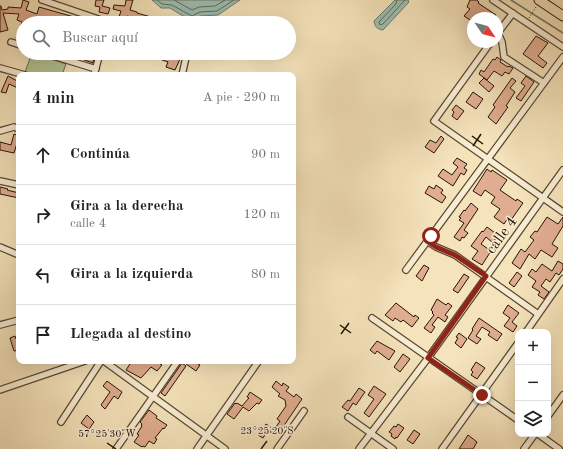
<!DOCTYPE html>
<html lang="es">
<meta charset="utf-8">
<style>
body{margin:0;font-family:"Old Standard TT",serif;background:#f2f2f2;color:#222}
.controls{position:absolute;right:12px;bottom:12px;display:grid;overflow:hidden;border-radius:8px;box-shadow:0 4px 16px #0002}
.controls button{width:36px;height:36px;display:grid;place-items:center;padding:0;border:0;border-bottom:1px solid #e0e0e0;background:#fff;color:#222;font:20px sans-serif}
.compass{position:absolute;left:467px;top:12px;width:36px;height:36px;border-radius:50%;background:#fff;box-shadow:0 4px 16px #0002;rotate:125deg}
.stop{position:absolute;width:12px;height:12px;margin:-9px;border:3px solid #8f2418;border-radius:50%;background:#fff}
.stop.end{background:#8f2418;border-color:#fff;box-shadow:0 1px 4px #0008}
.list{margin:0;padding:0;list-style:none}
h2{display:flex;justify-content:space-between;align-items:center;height:52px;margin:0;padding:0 16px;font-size:17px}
h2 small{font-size:13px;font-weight:400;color:#767676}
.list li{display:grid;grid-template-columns:26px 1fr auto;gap:12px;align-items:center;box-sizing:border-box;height:60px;padding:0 16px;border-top:1px solid #e0e0e0}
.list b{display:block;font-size:15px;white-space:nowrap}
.list p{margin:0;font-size:13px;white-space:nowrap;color:#767676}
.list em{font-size:13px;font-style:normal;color:#767676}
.icon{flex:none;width:22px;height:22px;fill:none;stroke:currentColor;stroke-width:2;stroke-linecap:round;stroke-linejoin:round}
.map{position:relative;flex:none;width:563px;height:449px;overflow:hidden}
.search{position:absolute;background:#fff;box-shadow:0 4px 16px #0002;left:16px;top:16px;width:280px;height:44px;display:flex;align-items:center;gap:10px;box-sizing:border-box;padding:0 14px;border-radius:22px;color:#767676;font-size:15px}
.panel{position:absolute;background:#fff;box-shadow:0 4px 16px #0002;left:16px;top:72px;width:280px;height:292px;border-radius:8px}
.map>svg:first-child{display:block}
.green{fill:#b7c593;stroke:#6e6c4c}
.water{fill:#9cbeb2;stroke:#6c7a6d}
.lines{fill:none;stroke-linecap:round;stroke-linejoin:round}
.shore{stroke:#60695c;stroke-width:1}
.stream{stroke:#6c7a6d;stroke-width:1.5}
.building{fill:#e1ad90;stroke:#241405}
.minor-casing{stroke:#584832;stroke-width:8}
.trunk-casing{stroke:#241405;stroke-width:11}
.path{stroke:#241405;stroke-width:1;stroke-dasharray:1 2;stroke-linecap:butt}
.minor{stroke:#f8edd3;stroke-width:5.5}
.trunk{stroke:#f5e3bb;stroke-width:9}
.route{stroke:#8f2418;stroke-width:5}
.ticks{fill:none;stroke:#241405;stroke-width:1.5}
.labels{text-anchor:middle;stroke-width:3;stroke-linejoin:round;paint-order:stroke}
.street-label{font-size:15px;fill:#241405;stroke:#f8edd3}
.ticks-label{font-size:10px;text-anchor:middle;fill:#241405;stroke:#f8edd3;stroke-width:3;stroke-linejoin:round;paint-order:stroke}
</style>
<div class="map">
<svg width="563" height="449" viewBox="0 0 563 449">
<rect width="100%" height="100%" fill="#f5e3bb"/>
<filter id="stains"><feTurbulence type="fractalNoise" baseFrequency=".005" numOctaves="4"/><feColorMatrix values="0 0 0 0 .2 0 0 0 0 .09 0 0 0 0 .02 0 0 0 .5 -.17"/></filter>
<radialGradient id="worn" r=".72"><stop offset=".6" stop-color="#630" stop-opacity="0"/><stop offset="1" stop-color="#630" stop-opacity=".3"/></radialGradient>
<path class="green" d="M32 53 66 64 62 75H33L25 72Z"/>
<path class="water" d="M152 0H240L218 15 200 16 193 22 170 8H161Z
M395 0H408L409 2 383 30C377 29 375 27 374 21Z"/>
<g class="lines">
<path class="shore" d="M157 0 162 4 172 5 192 16 200 12 217 11 234 0
M174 0 192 10 199 7 215 6 225 0
M397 0 396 4 379 22 380 25 383 24 405 0"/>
<path class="stream" d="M511 0 563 33"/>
</g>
<path class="building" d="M23 0 29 2 26 10 37 14 39 7 74 17 73 19 83 23H50L51 20 43 18 42 23 23 22V41L16 38 22 22 17 20 19 14 3 13 8 30 0 32V6H1L2 10 8 9V7L21 8Z
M96 0H104L102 6 110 8 108 14 99 12 100 7 95 6Z
M126 0H133L130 10 137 12V13L151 17 150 23 137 22V19L127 16 125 22 118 20 121 11 113 9 114 5 125 6Z
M470 0H477L479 2 478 3 496 15 494 18H473V22L464 16 470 9 467 7Z
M536 36 548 43 538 56 547 63 543 68 523 54Z
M64 53H89L88 55 94 57 93 63Z
M143 53H164L174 58 175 55 181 57 175 70 166 67 168 62Z
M497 57 501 60 500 62 508 67 509 66 513 68 509 74 505 72 502 76 494 71 487 80 479 74 481 70 484 72 493 59 495 60Z
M8 76 19 82V85L18 88 9 84 6 93 1 92Z
M526 76 534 82 521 101 516 98 525 86 521 83Z
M484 78 494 86 489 92 479 83Z
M512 78 516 81 510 88 515 92 506 106 508 107 496 124 488 117 495 107 493 105Z
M473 92 483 99 476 109 466 102Z
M456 105 464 111 457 120 452 116 454 112 452 110Z
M14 134 19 136V140H18L14 153 0 150V142L11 145Z
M441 136 444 139 434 153 425 147 430 140 436 143Z
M457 158 467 164 464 168 467 170 464 175 461 173 453 186 438 176 443 169 452 175 458 167 453 163Z
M487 169 491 172 492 170 507 180 500 190 516 201 517 199 523 203 511 220 508 218 504 224 494 217 500 209 491 203 495 197 485 190 481 196 473 191Z
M436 185 443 190 441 193 446 197 442 203 425 193 429 186 434 189Z
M0 187 8 189 7 190 19 193V198L0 194Z
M471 203 478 209 464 230 468 233 464 238 462 237 460 241 454 237 464 223 459 220 461 218 459 217 464 210 465 211Z
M547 217 558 224 563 217V226L552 244 558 248 552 257 541 250 535 259 529 254 520 269 512 263 521 249 525 252 534 240 530 237 535 231 537 232Z
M487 227 498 235 493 243 486 237 481 244 491 251 482 265 472 259 478 251 471 246 482 231 483 232Z
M558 261 563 264V269L559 275 556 273 550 282 546 279 541 286 549 292 544 299 538 295 540 292 532 287 536 281 528 275 532 269 536 272 542 264 552 271Z
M424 265 429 268 422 281 416 276Z
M517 272 522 276 514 287 509 283Z
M464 274 469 277 458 293 453 290Z
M437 299 446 305 448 303 452 306 445 315 448 317 445 322 438 317 432 325 435 327 431 333 424 328 434 315 432 313 433 312 431 310Z
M396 303 414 317 415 315 419 318 412 327 403 320 401 322 395 318 393 321 385 315Z
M508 305 519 313 512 322 517 326 513 332 504 326 510 318 503 313Z
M479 318 502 334 497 341 488 335 490 332 482 327 476 336 481 339 477 344 468 338 473 330 472 329Z
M459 333 467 339 461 348 455 343 458 338 456 337Z
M15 336 16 339 19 338V350L14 351 10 338Z
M377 341 395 351 389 360 377 351 375 354 370 350Z
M403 354 410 359 400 372 394 367Z
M132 361H162L160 364 162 365 157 371 151 367 141 378 126 370Z
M182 361H193L200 365 196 371Z
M476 362 485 368 477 379 471 375 473 372 471 370Z
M182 363 186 366 165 396 161 393Z
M107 381 122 392 118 399 114 396 105 409 101 405 110 392 103 386Z
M276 381 282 386 283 383 289 387 286 391 294 397 296 394 302 399 281 430 276 427 280 421 277 419 286 406 285 400 278 396 280 394 272 387Z
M374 386 386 394 369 417 364 413 374 399 368 395Z
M359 388 365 392 356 405 353 403 348 411 342 407 348 400 350 401Z
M250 392 262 400 259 404 257 403 249 411 243 407 234 419 227 414 235 403 236 404 237 403 242 406 249 398 247 397Z
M149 410 157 416 156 418 167 425 164 429 163 428 155 438 157 439 154 444 149 441 145 447 143 446 142 447 134 442 139 435 137 434 142 426 141 425 142 424 140 422Z
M87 415 94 422 89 429 81 423Z
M266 424 276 430 273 434 268 430 263 438 258 435Z
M398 424 404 428 397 438 396 437 395 439 391 436 392 434 389 432 394 426 396 427Z
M414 430 420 434 413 444 407 440Z
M468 435 477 442 473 449H459Z"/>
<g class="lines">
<defs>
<path id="minor" d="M42 0 110 23
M493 0 563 47
M498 33 502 42 504 57 544 83
M497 34 513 13
M11 42 23 46
M491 42 434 121 563 212
M44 53 96 69
M0 68 25 75
M94 75 100 53
M182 75 187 53
M0 131 14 127 19 129
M0 181 19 185
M427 241 436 247 455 255 538 314
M0 247 19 255
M406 270 563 57
M372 318 518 420
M0 325 19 320
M526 332 563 279
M104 361 225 449
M0 390 85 361
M548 416 563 395
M348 417 393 449
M61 422 101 361
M538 434 559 449
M116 449 178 361
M197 449 258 362
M277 449 304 411
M359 449 428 358 563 170
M442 449 518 343
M524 449 535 434"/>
<path id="trunk" d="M539 0 563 16"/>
</defs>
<use href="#minor" class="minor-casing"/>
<use href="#trunk" class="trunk-casing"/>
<path class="path" d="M529 18 536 7"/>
<use href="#minor" class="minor"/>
<use href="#trunk" class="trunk"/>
</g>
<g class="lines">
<path class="route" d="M431 236 427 241 436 247 455 255 486 276 428 358 482 395"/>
</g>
<path class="ticks" d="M472 136 483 144M473 146 481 134M340 325 351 333M341 334 349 323M107 443 116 449M261 449 267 441"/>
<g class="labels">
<g class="street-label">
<text transform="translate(501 235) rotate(-54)" y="5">calle 4</text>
</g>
</g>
<g class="ticks-label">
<text x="267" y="434">23°25'20"S</text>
<text x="107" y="437">57°25'30"W</text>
</g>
<rect width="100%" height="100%" filter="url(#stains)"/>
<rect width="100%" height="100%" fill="url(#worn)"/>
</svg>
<div class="controls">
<button>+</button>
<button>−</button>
<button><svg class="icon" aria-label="layers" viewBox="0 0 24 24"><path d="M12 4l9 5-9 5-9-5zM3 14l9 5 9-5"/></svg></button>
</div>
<svg class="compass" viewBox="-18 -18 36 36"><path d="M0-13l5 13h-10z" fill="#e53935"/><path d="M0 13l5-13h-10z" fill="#767676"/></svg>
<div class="stop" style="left:431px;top:236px"></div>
<div class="stop end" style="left:482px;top:395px"></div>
<div class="search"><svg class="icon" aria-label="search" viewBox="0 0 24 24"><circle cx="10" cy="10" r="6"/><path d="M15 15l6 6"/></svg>Buscar aquí</div>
<section class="panel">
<h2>4 min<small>A pie · 290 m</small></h2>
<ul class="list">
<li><svg class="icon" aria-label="ahead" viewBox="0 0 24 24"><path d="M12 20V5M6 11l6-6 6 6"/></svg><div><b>Continúa</b></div><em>90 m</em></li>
<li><svg class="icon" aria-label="right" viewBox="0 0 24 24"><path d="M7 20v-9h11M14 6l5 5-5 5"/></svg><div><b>Gira a la derecha</b><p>calle 4</p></div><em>120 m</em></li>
<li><svg class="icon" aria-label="left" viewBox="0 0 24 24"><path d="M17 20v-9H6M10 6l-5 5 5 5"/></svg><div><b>Gira a la izquierda</b></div><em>80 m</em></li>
<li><svg class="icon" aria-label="arrive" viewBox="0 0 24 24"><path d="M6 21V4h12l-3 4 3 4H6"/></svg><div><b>Llegada al destino</b></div></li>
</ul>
</section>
</div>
